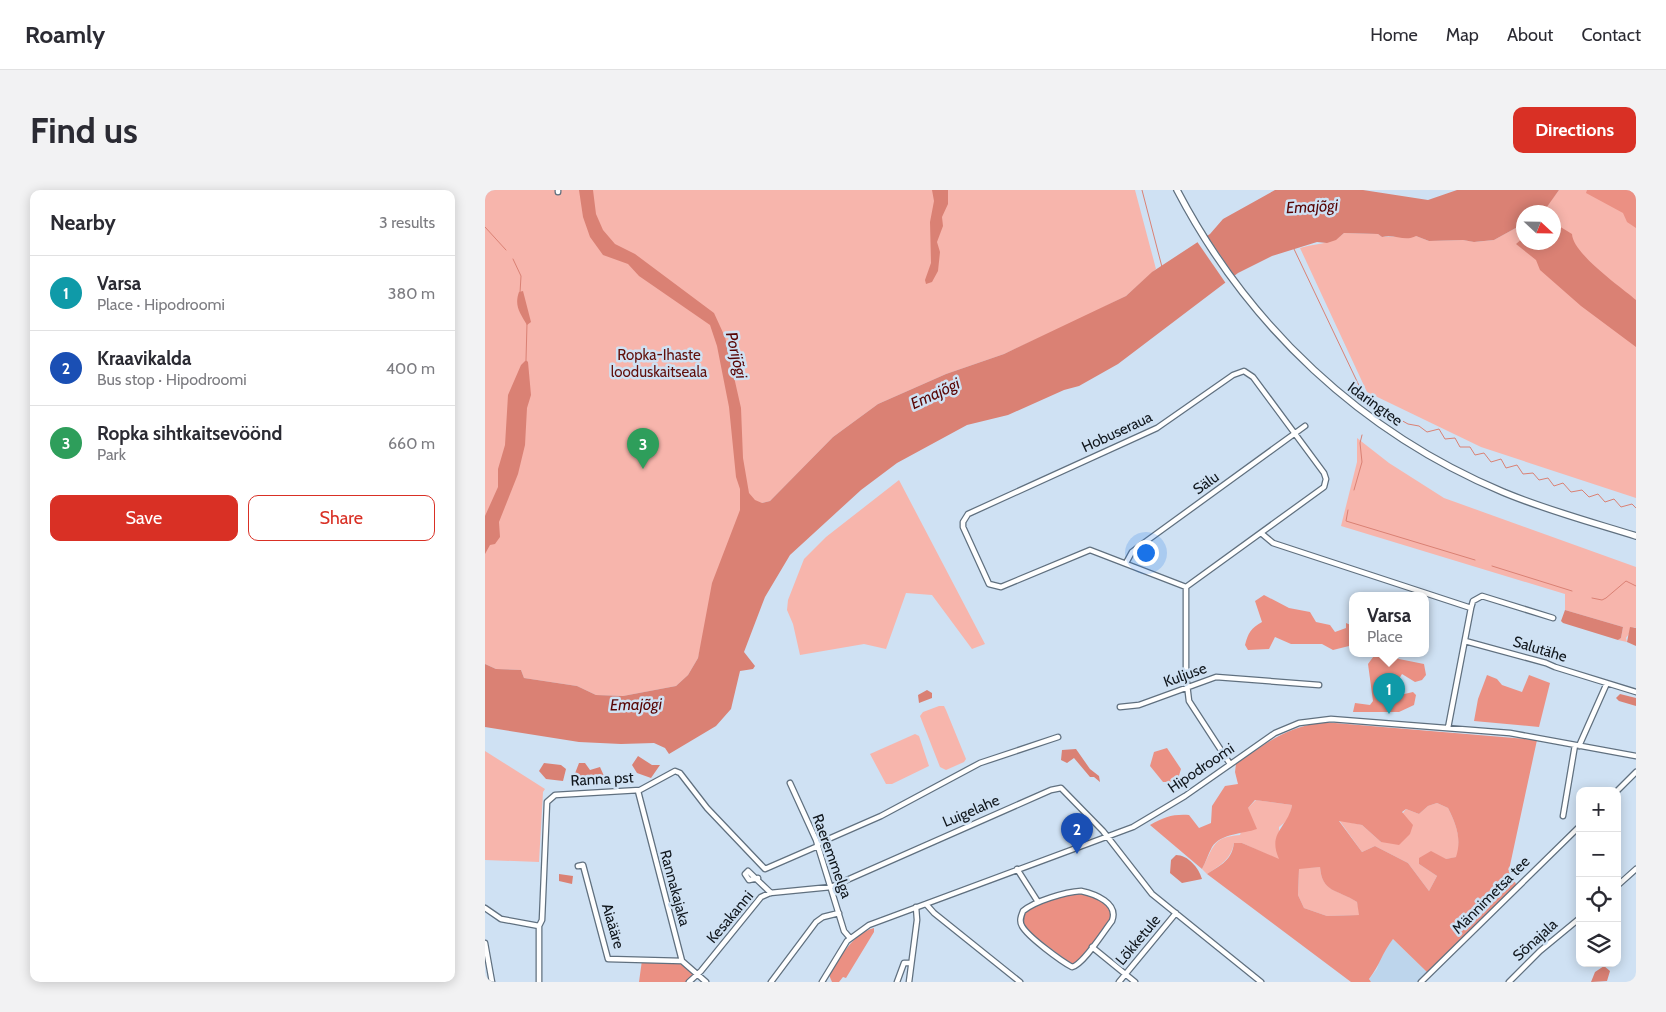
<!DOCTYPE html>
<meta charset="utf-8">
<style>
body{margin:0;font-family:Cabin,sans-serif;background:#f2f2f3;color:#2b2b33}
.controls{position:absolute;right:15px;bottom:15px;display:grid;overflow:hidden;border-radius:10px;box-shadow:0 2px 12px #0003}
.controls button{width:45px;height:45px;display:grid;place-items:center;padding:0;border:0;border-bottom:1px solid #e1e1e2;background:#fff;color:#2b2b33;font:25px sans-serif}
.compass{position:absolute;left:1031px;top:15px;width:45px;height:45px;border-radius:50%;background:#fff;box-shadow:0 2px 12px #0003;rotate:112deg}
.you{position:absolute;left:660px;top:362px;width:18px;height:18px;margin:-12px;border:4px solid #fff;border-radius:50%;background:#1a73e8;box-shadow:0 0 0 8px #1a73e833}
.badge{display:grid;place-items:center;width:32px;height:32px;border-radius:50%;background:#d93025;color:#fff;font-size:16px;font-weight:700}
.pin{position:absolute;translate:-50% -41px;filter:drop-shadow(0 1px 2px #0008)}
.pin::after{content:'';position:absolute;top:26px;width:18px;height:15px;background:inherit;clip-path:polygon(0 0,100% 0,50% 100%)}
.popup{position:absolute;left:864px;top:402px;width:80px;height:65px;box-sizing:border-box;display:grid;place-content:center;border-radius:10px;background:#fff;filter:drop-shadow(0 1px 4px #0005);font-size:16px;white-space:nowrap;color:#7c7c81}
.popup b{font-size:19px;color:#2b2b33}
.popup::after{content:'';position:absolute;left:50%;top:100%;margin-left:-10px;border:10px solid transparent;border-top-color:#fff}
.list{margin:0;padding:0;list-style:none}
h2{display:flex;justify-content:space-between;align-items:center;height:65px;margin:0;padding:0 20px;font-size:21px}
h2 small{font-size:16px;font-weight:400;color:#7c7c81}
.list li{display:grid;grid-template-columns:32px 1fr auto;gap:15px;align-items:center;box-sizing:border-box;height:75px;padding:0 20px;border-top:1px solid #e1e1e2}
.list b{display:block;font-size:19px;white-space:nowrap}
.list p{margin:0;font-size:16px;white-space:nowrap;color:#7c7c81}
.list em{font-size:16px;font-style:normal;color:#7c7c81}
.actions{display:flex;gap:10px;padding:15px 20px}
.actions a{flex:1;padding:11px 0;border:1px solid #d93025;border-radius:10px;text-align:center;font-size:18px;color:#d93025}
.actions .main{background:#d93025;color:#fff}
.icon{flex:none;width:28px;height:28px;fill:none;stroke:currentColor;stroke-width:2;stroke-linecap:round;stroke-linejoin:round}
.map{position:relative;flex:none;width:1151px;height:792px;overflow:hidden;border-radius:10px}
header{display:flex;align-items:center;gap:30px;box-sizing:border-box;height:70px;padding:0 25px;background:#fff;border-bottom:1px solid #e1e1e2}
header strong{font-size:24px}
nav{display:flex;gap:28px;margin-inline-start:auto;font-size:18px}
.intro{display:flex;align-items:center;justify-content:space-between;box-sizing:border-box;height:120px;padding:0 30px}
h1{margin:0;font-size:35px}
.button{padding:12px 22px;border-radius:10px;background:#d93025;color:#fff;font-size:18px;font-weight:700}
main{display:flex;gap:30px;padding:0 30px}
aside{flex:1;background:#fff;border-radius:10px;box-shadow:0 2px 12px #0003}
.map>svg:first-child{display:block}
.built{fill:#bdd5ec}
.green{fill:#f7b5ac}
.forest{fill:#eb9083;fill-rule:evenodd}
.water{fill:#da8174}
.pier{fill:#cfe1f3}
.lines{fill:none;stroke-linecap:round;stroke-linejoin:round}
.stream{stroke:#da8174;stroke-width:1}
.minor-casing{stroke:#60707f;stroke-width:7}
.secondary-casing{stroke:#60707f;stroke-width:8}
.minor{stroke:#fff;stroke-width:4.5}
.secondary{stroke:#fff;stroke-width:5.5}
.labels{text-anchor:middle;stroke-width:5;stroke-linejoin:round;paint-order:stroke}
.park-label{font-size:15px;fill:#61100b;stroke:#cfe1f3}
.street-label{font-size:15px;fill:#11171d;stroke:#cfe1f3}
.water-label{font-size:16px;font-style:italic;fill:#580504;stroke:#cfe1f3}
</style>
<header>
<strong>Roamly</strong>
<nav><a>Home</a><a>Map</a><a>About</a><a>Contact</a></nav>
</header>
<div class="intro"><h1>Find us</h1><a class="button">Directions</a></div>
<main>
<aside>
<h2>Nearby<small>3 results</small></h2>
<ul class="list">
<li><span class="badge" style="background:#0f9aa8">1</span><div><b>Varsa</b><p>Place · Hipodroomi</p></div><em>380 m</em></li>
<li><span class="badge" style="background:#1a4fb4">2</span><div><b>Kraavikalda</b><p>Bus stop · Hipodroomi</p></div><em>400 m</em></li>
<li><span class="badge" style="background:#2e9e5b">3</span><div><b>Ropka sihtkaitsevöönd</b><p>Park</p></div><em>660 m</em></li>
</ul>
<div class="actions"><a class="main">Save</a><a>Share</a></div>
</aside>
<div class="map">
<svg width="1151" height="792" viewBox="0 0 1151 792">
<rect width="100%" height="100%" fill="#cfe1f3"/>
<path class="built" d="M908 749 944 784 936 792H886L884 789 892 779 897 763Z"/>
<path class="green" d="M0 0H650L671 79 641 106 597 128 519 164 461 184 393 214 348 247 285 311 277 313 221 436 213 468 203 485 191 496 138 506 111 505 92 496 39 488 36 480 11 479 0 474Z
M1074 0H1151V308L996 257 882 202 815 58C831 53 846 55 859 43L893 44 897 47 931 46 944 51 978 50 990 52 1009 50 1038 34V52H1068V22H1057Z
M872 248 904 273 959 308 1151 377V438L1149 437 1141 448 1142 452 1133 450 1136 448 1138 437 1080 420V404L856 336 872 272Z
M414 290 500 454 487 459 447 405 421 403 401 459 379 454 315 465 308 434 302 420 303 410 319 369 341 347Z
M454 516H459L461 520 481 569 479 572 461 580 455 577 435 526 438 522Z
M430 544 434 546 444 576 407 594H401L385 564Z
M0 561 60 599 58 602 54 672 0 670Z
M771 610 807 615 804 629 794 637V670L757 653H749C746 669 736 675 722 684L717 679C729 657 727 647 755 645L763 618Z
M952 613 963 618C971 634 977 649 972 667L934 674 952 686 944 701 923 673 890 656 877 662 854 630 877 635 896 652 921 619 934 624 943 616Z
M835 677C837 703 853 699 872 712L875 725 842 726 819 718 813 705 814 678Z"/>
<path class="forest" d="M1102 0H1151V38L1142 32 1138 23 1101 3Z
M779 405 804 418 825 422 831 432 845 435 850 442 861 438V433L868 436V455L848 460 837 454H806L790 447 784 459 763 460 760 455C763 443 766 438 777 432L770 411Z
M891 463H905L914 469 939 474 941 485 937 490 930 492 917 484 914 489 915 505 928 502 931 505 929 515 914 522H868L870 513 885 515 888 511 883 474Z
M1002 485 1012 489 1017 495 1037 502 1044 485 1065 493 1054 537 989 531 993 509Z
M838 532 1052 550 1024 680 1032 696 944 784 908 749C897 763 895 775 884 789L886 792H866L722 684C736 675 747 670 749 653H757L794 669C782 642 803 638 807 615L770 610 763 618 772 639C758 644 736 643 727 657 723 664 721 672 717 679L665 635C679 627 688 624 704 625L714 638 726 633 727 616 740 596 753 594 750 582 751 574C783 552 799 538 838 532ZM952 613 963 618C971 634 977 649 971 667L961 669 946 661 934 668V674L952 686 944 701 923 673 890 656 877 662 854 631 877 635 896 652 914 655 925 644 928 635 917 622 921 619 934 624 943 616ZM835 677C837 703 852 699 872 712L874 725 842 726 819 718 813 705 814 679Z
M682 558 696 579 692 592H678L665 576 669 562Z
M593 701 615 708 626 718 627 729 591 774 588 775 541 740 537 732 539 722 550 715Z
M389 738V742L361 788 358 787 354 792H347L344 785C356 767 367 744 389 738Z
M157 770 198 771 211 783 204 792H154Z"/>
<path class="water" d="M94 0H108L111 24 118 40 130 54 150 64 229 123 240 147 256 218 258 268 264 303 270 310 277 313 285 311 348 247 393 214 461 184 519 164 641 106 667 82 725 44 738 29 790 0H878L943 10 972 0H1074L1059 21 1038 22V34L1009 50 989 52 978 50 944 51 931 46C920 52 910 44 897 47L893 44 859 43 851 50 842 53 832 52 787 66 753 83 633 174 594 196 579 200 523 225 482 235 412 273 376 300 305 365 280 407 259 462 270 476 268 479 255 481 246 519 231 536 184 564 180 558 169 553 136 554 94 552 0 537V474L11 479 36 480 39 488 92 496 111 505 138 506 191 496 203 485 213 468 227 393 255 320V299L251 287 244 217 232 156 225 135 154 86 143 74 118 65 105 47 98 27Z
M447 0H463V14L457 27 458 36 452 52 455 62 453 81 447 92 441 94 440 90 446 73 445 32 449 11Z
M1069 33 1087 44C1088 64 1136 97 1151 110V157L1096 116 1055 80 1051 70 1031 54 1038 48V52H1068Z
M38 101 46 132 42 135C35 123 29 116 34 102Z
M41 170 43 172 46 205 42 218 40 255 33 284 14 332 15 347 10 354 5 355 0 364V326L13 297V279L20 255 23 205 36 175Z
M1080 420 1138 437 1136 448 1133 450 1078 433 1076 431Z
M1145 437 1151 438V456L1142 452Z
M442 500 447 503V508L434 513 433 505Z
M1135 504 1151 508V516L1134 511 1131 508Z
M591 559 605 579 614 586 615 592 609 587H605L589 568 582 573 576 570 577 560Z
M153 566 167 575H175L166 588 152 583 147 575Z
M59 573 76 575 81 579 78 591 61 589 54 581Z
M94 573H100L105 580 115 577 119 586 115 593 96 592 89 586Z
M691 665C703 665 714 678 717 689L697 693 685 683 686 670Z
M74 684 88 686 87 694 74 691Z
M1119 776 1125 781 1122 791 1106 792 1110 782Z"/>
<path class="pier" d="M721 44 751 88 742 95 711 50Z"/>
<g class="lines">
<path class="stream" d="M657 0 677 77
M0 37 21 60
M809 59 879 206 900 221 923 234 934 236 942 242 954 239 960 249 970 248 975 257H985L990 265 999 263 1006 272 1016 269 1021 278 1032 275 1038 284 1048 283 1054 290 1063 288 1069 296 1078 293 1086 302 1097 300 1104 307 1113 304 1120 312 1129 309 1136 317 1147 314 1151 318
M28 69 36 86 35 103
M41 170 42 134
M869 300 877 272 875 253 877 245
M863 320 861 331 990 370
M1007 376 1087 401
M1107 408 1117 410 1121 408 1141 391 1151 396"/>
<defs>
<path id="minor" d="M73 2V0
M759 181 768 187 839 283 841 289 839 297 701 397 605 360 516 397 504 394 478 337V332L483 324 672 238 748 185Z
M776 343 788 353 986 418 963 538
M641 373 647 362 656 355 820 236
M701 397V486L704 511 745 574
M986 418 988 411 997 406 1068 428
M980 451 1061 473 1070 477 1151 502
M635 517 654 515 731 487 834 495
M1094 556 1122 493
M305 593 331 650 359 741 365 748
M153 601 197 771 221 792
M1132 601 1151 582
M1078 626 1090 555
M332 654 396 626 495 573 573 547
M93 676 98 675 123 769 197 771
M532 679 553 712
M273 688 264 690 260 684 263 681 286 703
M1132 696 1151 679
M596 701C610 704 634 713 627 731 619 741 598 775 587 777 576 771 543 747 537 736 534 731 536 726 538 721 550 711 580 702 596 701Z
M441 714 449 723 535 792
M0 718 16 729 54 736
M0 753 7 792
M607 757 650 792
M54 792V736L57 730 62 612 70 605 155 600 190 581 195 583 222 618 280 679 333 656
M204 792 216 781 276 707 285 703 346 697 566 600 576 598 618 641 667 704 776 792
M286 792 331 732 338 727 354 723
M337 792 362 751 384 735 648 637 700 606 790 543 814 533 846 529 1025 543 1151 566
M412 792 419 773H426
M424 792 432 730 431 717
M634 792 691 723
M936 792 1095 636
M1024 792 1055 761 1095 728"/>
<path id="secondary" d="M692 0C763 136 877 243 1018 302 1061 320 1106 332 1151 346"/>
</defs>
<use href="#minor" class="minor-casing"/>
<use href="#secondary" class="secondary-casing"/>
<use href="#minor" class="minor"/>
<use href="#secondary" class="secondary"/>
</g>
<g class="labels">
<g class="park-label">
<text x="174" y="170">Ropka-Ihaste<tspan x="174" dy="17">looduskaitseala</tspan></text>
</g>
<g class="street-label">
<text transform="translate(890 214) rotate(36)" y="5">Idaringtee</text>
<text transform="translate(632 242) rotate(-25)" y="5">Hobuseraua</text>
<text transform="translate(721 293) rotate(-36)" y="5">Sälu</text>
<text transform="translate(1055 459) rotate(17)" y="5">Salutähe</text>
<text transform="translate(700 485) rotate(-20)" y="5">Kuljuse</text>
<text transform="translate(716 578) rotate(-34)" y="5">Hipodroomi</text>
<text transform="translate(117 589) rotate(-3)" y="5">Ranna pst</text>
<text transform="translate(486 621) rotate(-23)" y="5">Luigelahe</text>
<text transform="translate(347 666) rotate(70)" y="5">Raeremmelga</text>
<text transform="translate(190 698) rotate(75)" y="5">Rannakajaka</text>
<text transform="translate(1006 705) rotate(-45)" y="5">Männimetsa tee</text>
<text transform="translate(245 727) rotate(-50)" y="5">Kesakanni</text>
<text transform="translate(128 736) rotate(74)" y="5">Aiaääre</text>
<text transform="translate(653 750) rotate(-50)" y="5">Lõkketule</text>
<text transform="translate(1050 750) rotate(-42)" y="5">Sõnajala</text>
</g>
<g class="water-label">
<text transform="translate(827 16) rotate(-3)" y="6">Emajõgi</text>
<text transform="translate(252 165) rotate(77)" y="6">Porijõgi</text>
<text transform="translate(450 203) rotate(-25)" y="6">Emajõgi</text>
<text transform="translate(151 514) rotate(-1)" y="6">Emajõgi</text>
</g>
</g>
</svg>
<div class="controls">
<button>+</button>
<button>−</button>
<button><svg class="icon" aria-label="locate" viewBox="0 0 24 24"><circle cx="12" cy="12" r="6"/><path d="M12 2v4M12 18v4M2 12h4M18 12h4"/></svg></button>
<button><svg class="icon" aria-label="layers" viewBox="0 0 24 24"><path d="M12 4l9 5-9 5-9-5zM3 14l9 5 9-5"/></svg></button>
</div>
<svg class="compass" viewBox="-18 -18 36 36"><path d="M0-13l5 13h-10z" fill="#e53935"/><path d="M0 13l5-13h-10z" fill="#7c7c81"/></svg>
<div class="you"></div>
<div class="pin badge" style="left:904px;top:524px;background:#0f9aa8">1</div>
<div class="popup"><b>Varsa</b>Place</div>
<div class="pin badge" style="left:592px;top:664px;background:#1a4fb4">2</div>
<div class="pin badge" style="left:158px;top:279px;background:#2e9e5b">3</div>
</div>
</main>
